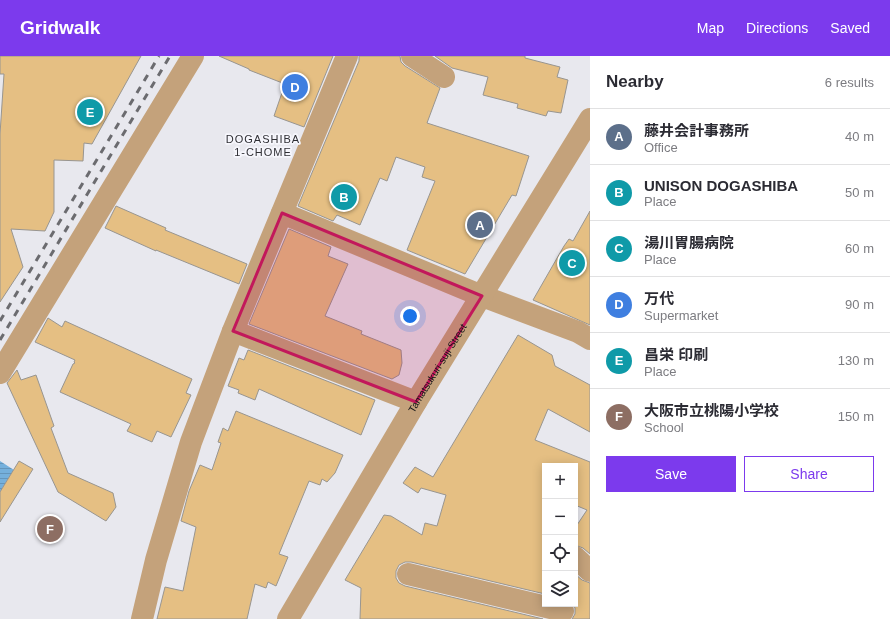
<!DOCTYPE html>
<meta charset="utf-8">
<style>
body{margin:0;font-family:Helvetica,"Noto Sans JP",sans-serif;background:#f7f7f7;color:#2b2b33}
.controls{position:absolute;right:12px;bottom:12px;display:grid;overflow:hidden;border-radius:0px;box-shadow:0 2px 10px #0003}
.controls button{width:36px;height:36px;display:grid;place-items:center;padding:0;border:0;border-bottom:1px solid #e1e1e2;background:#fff;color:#2b2b33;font:20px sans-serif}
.you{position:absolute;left:410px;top:260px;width:14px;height:14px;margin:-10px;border:3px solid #fff;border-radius:50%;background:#1a73e8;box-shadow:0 0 0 6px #1a73e833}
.badge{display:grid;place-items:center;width:26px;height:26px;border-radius:50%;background:#7c3aed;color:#fff;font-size:13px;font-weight:700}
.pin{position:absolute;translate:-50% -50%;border:2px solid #fff;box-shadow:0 1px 4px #0006}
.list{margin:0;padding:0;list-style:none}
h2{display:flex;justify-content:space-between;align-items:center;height:52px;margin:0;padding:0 16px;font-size:17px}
h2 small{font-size:13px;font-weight:400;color:#7c7c81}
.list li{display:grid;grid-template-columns:26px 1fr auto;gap:12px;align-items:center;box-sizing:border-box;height:56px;padding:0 16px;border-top:1px solid #e1e1e2}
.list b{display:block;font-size:15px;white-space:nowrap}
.list p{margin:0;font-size:13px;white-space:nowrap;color:#7c7c81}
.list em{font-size:13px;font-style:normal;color:#7c7c81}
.actions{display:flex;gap:8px;padding:12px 16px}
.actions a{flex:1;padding:9px 0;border:1px solid #7c3aed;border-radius:0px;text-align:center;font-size:14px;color:#7c3aed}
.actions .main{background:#7c3aed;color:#fff}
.icon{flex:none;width:22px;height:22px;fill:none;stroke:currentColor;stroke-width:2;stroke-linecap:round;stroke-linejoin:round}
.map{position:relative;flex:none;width:590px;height:563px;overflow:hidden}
header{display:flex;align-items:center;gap:24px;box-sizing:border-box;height:56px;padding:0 20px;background:#7c3aed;color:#fff}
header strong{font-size:19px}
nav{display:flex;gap:22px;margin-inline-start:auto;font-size:14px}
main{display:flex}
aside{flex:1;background:#fff}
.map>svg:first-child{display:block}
.water{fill:url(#water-rules)}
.building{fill:#e5bf83;stroke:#989590}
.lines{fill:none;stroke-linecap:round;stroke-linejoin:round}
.minor{stroke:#c4a27b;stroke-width:22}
.rail{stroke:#6b6b6f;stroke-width:3;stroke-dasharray:7 7;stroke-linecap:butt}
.marked{fill:#c2185b;fill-opacity:0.2;stroke:#c2185b;stroke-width:3;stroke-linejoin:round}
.labels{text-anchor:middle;stroke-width:3.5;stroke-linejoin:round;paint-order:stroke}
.street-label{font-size:10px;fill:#141416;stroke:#f6f6fc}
.neighbourhood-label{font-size:11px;letter-spacing:1px;fill:#2f2f34;stroke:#f6f6fc}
</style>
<header>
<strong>Gridwalk</strong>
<nav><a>Map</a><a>Directions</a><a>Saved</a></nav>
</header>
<main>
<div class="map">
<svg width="590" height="563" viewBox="0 0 590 563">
<defs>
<pattern id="water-rules" width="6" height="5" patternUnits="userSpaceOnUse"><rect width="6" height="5" fill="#75b0dc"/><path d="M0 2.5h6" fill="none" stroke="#6496bc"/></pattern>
</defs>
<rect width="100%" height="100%" fill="#e8e8ee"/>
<path class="water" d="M0 405 14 414 0 436Z"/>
<path class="building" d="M0 0H141L92 88 84 87 83 105 54 104V156L45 175 11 173 23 211 0 246V78L4 18H0Z
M219 0H333L304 71 274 60 285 28 249 14V13Z
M359 0H400L401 6 405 10 440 32 427 67 529 100 516 140 512 139 465 218 407 194 435 125 422 121 425 111 396 101 387 125 380 122 360 169 337 159 333 165 298 150 359 5Z
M435 0H525V2L560 11 557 21 568 24 561 57 548 55 546 60 517 52 518 48 483 39 488 21 452 12Z
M116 150 166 172 165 174 247 208 239 228 156 194V195L105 172Z
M590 155V269L533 244 564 190 569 183 573 185Z
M289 173 331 191 328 200 348 208 325 260 362 275 361 278 401 294 402 307 399 319 392 323 249 268Z
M48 262 62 271 65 265 192 323 186 337 191 339 171 381 157 375 152 386 127 375 131 368 60 336 73 308 75 307 74 306 75 304 35 286Z
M518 279 552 299 555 310 590 329V376L548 353 535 384 590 406V498L583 492 575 489V472L587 454 575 449V410H545V538L411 506H405L399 509 396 515V522L399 527 405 530 543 563H360L361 532 345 524 384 459 391 460 422 479 425 467 437 470 446 439 421 432 418 437 403 427 415 411 433 421Z
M248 294 375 344 361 379 259 333 255 344 238 337 239 334 228 330 239 302 244 304Z
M17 314 21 324 36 319 54 370 51 372 68 417 113 437 116 451 106 465 58 436 7 327Z
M236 355 343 399 335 417 327 426 322 423 320 429 309 425 279 498 288 501 276 530 268 526 266 532 255 528 247 563H157L165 531 183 535 196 471 181 465 189 435 200 409 212 414 221 387 218 386 223 372 228 375Z
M19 405 33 413 0 466V436Z
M575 518 582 524 590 527V563H572L575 558V552L573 548H575Z"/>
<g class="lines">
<g class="minor">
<path d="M412 0 444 21"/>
<path d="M282 157 482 240 578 276 590 283"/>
<path d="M233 275 416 346"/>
<path d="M0 317 193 0"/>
<path d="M575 501 590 515"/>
<path d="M408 518 563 555"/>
<path d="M142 563 156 504 191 386 233 275 347 0"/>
<path id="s1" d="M288 563 416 346 590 63"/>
</g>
<path class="rail" d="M0 265 159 0
M0 284 170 0"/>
</g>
<path class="marked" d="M282 157 482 240 416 346 233 275Z"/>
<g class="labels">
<g class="street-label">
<text dy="4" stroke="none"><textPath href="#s1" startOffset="292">Tamatsukuri-suji Street</textPath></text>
</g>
<g class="neighbourhood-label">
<text x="263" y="87">DOGASHIBA<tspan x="263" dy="13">1-CHOME</tspan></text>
</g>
</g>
</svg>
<div class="controls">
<button>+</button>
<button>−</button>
<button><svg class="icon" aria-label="locate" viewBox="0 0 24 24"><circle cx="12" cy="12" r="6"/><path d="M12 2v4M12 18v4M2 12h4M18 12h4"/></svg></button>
<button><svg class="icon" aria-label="layers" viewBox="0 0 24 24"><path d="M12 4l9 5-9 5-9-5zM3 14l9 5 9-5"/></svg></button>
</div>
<div class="you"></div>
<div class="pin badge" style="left:480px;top:169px;background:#5c6f8a">A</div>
<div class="pin badge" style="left:344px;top:141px;background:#0f9aa8">B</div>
<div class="pin badge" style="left:572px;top:207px;background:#0f9aa8">C</div>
<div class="pin badge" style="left:295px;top:31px;background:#3f7fe0">D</div>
<div class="pin badge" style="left:90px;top:56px;background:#0f9aa8">E</div>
<div class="pin badge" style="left:50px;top:473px;background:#8d6e63">F</div>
</div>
<aside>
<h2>Nearby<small>6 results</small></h2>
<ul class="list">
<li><span class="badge" style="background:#5c6f8a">A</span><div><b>藤井会計事務所</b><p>Office</p></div><em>40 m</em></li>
<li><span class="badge" style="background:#0f9aa8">B</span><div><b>UNISON DOGASHIBA</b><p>Place</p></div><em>50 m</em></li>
<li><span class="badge" style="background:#0f9aa8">C</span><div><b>湯川胃腸病院</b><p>Place</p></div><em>60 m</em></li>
<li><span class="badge" style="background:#3f7fe0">D</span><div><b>万代</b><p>Supermarket</p></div><em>90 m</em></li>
<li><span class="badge" style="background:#0f9aa8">E</span><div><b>昌栄 印刷</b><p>Place</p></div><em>130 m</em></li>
<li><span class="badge" style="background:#8d6e63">F</span><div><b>大阪市立桃陽小学校</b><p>School</p></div><em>150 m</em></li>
</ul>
<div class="actions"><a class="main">Save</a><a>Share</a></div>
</aside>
</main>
